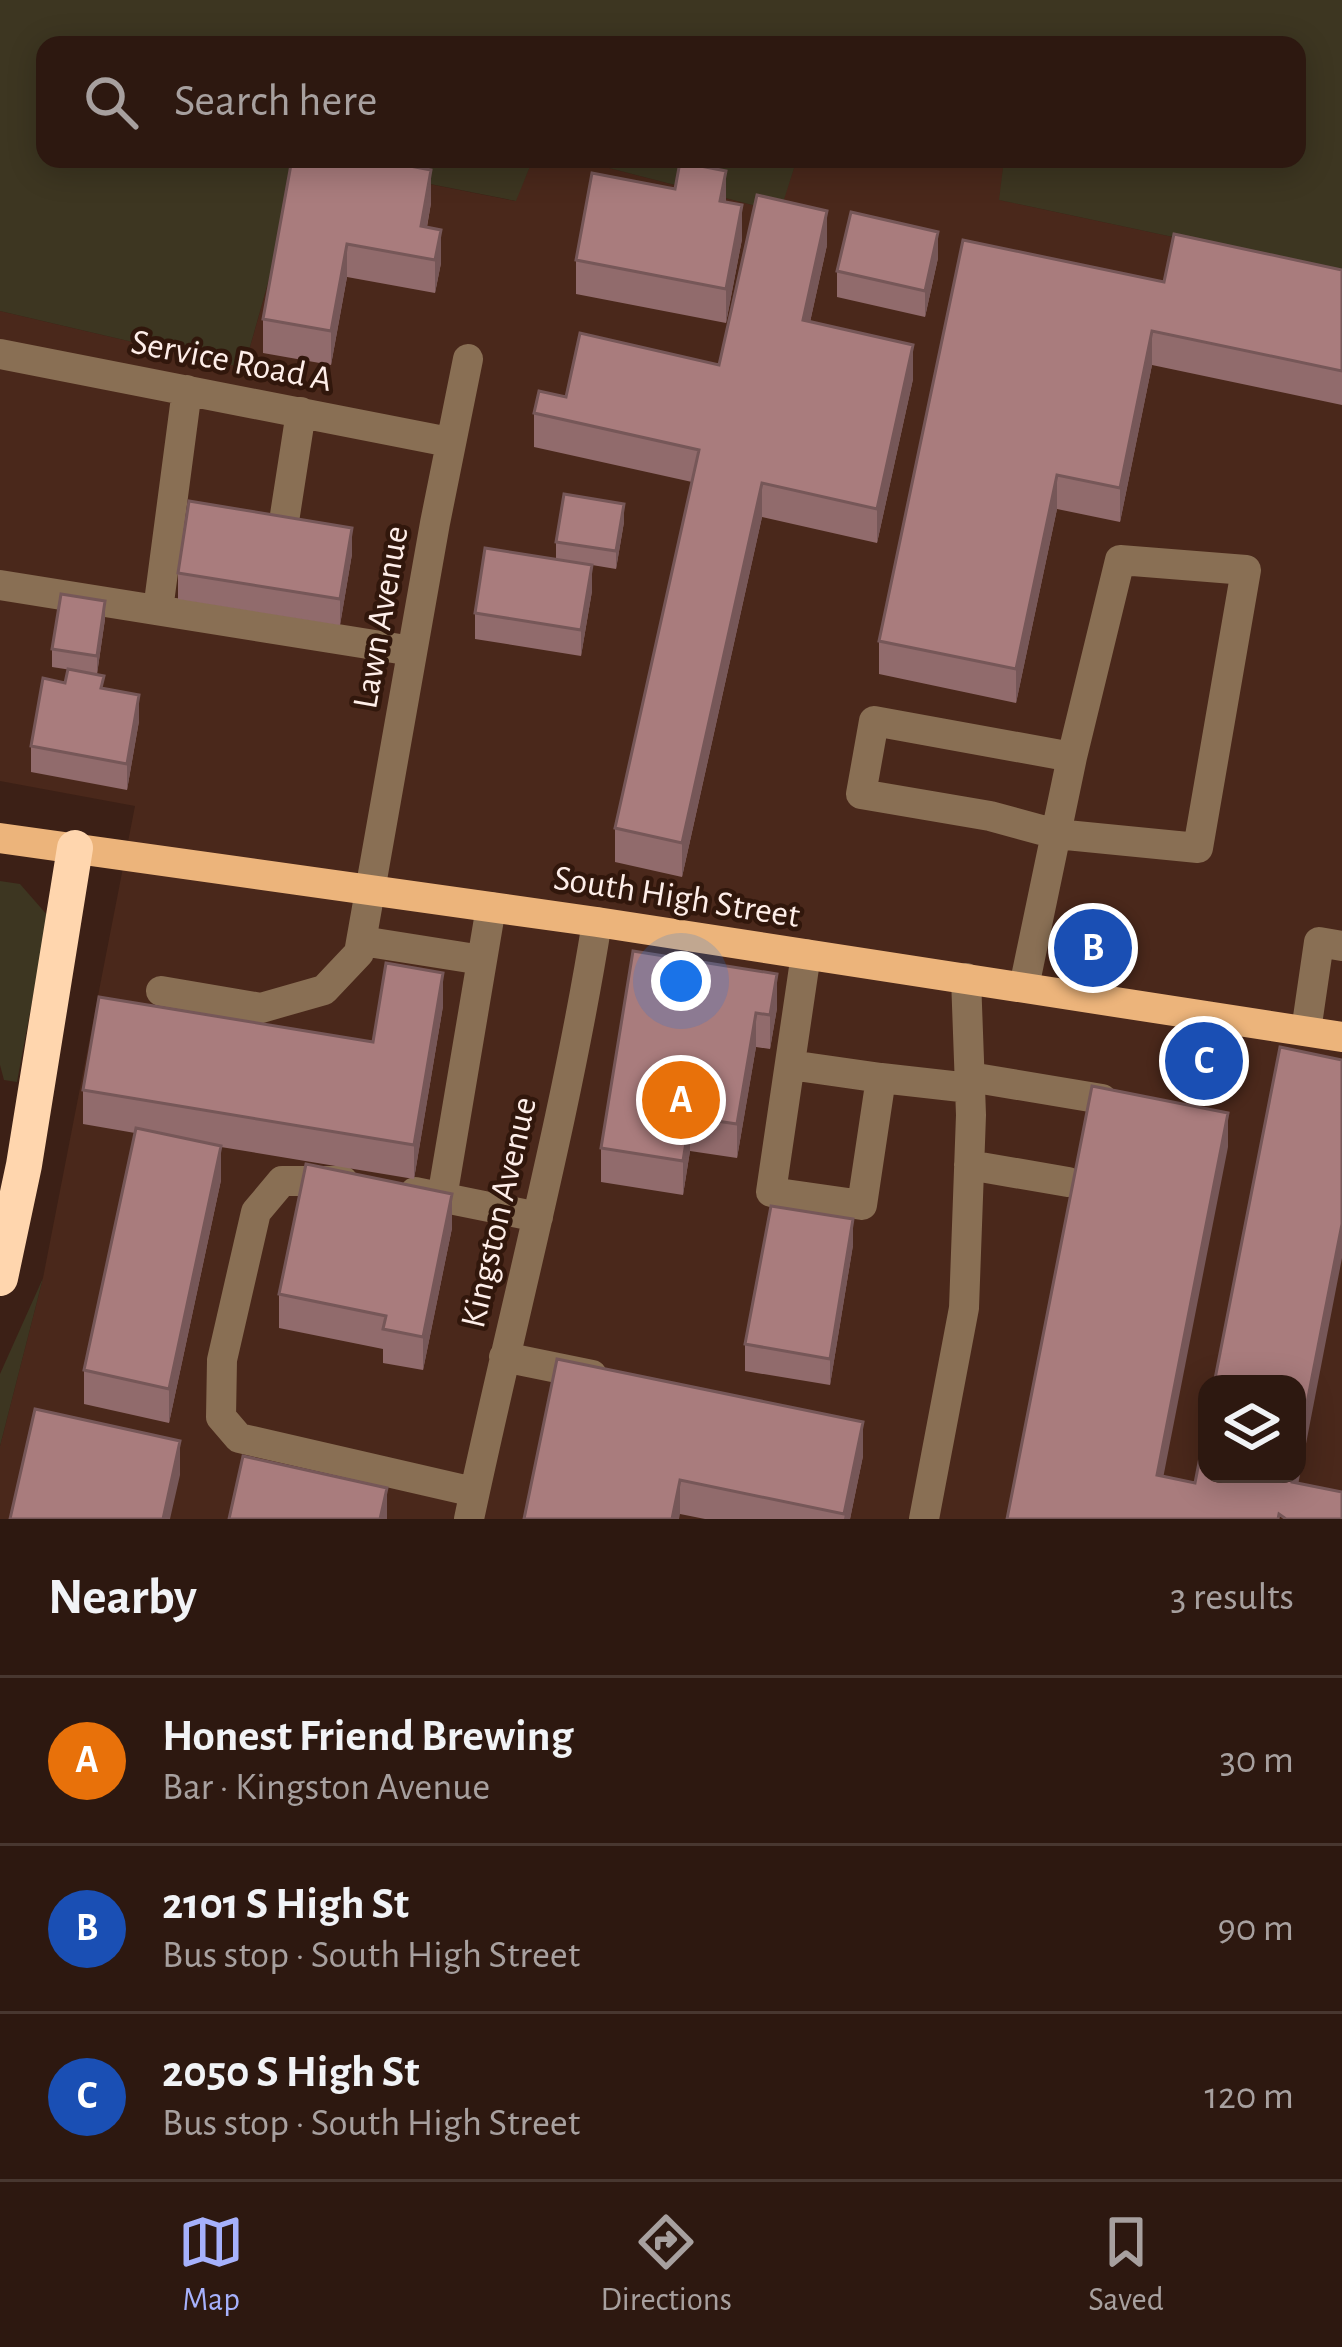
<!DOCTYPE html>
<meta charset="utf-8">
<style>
body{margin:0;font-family:"Alegreya Sans",sans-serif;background:#39251e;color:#f1f3f6}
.controls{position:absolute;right:36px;bottom:36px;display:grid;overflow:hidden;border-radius:24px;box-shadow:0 6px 30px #0003}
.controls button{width:108px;height:108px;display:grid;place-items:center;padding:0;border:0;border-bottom:3px solid #483730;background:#2d1810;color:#f1f3f6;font:60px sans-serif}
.you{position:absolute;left:681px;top:981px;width:42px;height:42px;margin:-30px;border:9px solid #fff;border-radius:50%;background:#1a73e8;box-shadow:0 0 0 18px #1a73e833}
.badge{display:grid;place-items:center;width:78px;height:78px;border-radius:50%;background:#a6b1fc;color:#fff;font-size:39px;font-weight:700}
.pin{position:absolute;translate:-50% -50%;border:6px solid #fff;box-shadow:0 3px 12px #0006}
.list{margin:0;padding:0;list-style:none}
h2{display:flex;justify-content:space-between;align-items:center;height:156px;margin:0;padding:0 48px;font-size:51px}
h2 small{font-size:39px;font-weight:400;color:#a7a09f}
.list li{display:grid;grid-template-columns:78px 1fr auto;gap:36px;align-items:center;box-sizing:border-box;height:168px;padding:0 48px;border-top:3px solid #483730}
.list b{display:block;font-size:45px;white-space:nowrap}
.list p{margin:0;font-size:39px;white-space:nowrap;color:#a7a09f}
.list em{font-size:39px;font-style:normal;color:#a7a09f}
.icon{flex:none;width:66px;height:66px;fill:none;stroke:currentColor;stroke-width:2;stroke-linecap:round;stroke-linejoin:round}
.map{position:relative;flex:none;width:1342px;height:1519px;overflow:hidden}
.search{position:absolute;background:#2d1810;box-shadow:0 6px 30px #0003;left:36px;right:36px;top:36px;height:132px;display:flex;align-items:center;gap:30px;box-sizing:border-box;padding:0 42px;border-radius:24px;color:#a7a09f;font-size:45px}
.sheet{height:660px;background:#2d1810}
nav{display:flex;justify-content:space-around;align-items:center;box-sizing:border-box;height:168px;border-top:3px solid #483730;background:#2d1810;font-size:33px;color:#a7a09f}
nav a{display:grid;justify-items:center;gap:6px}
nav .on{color:#a6b1fc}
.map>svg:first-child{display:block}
.built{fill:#4a281b;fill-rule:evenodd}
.green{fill:#3d3621}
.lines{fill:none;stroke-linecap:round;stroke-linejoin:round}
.minor{stroke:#896f54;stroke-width:30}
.major{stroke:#ecb47b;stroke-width:30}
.highway{stroke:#ffd6ae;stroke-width:36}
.wall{fill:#916b6c}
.shaded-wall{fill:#765758}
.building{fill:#a97c7d;stroke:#765758;stroke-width:3}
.labels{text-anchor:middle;stroke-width:9;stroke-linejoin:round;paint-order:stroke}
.street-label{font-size:36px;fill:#feeee9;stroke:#31170c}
</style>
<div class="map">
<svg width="1342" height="1519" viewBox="0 0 1342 1519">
<rect width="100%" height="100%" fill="#3c2016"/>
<path class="built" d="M303 159 515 201 533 159H574L779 212 797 159H1004L1000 200 1342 273V1519H0V1446L43 1278 135 806 0 781V311L244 368ZM1207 1384H1297V1474H1207Z"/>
<path class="green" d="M0 0H1342V273L999 200 1004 159H1297V45H45V159H533L516 201 303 159 244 368 0 311Z
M574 159H797L780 212Z
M0 881 20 884 48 916 17 1082 4 1080 0 1065Z
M43 1278 0 1446V1374Z"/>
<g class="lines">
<path class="minor" d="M0 354 449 442
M285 515 301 412
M0 585 412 651
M158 610 187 390
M362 941 482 960
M1024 987 1072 757 874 721 861 794 990 816 1056 834 1198 848 1246 570 1120 560 1072 757
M161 991 261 1008 324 990 359 953 435 523 468 359
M1306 1031 1319 942 1342 946
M790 1065 881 1078 862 1205 771 1192 806 954
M970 1077 1102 1099
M881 1078 970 1088
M969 1165 1068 1182
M343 1181H282L256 1212 222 1360 221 1417 239 1438 474 1492
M415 1192 538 1217
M442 1198 491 907
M504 1357 592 1375
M469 1519C511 1320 565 1123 597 922
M924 1519 964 1308 971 1115 966 978"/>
<path class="major" d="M0 838 597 922 1342 1037"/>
<path class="highway" d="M0 1278 24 1165 75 848"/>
</g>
<path class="wall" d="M292 159 431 203 427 227 441 263 435 293 347 277 331 365 263 353V319Z
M726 202 742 239 726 323 576 294V260Z
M827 245 810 322 913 379 877 543 762 517 682 877 615 862V828L692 482 534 447V413L566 397 719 365Z
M938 258 925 317 837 297V271Z
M1342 270V405L1152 365 1120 522 1057 509 1016 703 879 674V641L1164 282Z
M624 522 616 569 592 565V591L581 656 475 639V613L556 559V542Z
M352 554 340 625 178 599V573Z
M105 619 97 674 52 667V649Z
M104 688 139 721 127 790 31 772V746Z
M633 951 777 1008 770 1049 756 1047 737 1158 690 1151 683 1195 601 1182V1148Z
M443 1006 414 1179 221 1147V1180L169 1423 84 1404V1370L135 1133 83 1124V1090L373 1042Z
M452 1228 423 1370 383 1363V1349L279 1328V1294Z
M853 1245 830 1385 745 1371V1344Z
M557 1359 863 1456 850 1519H705L680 1514Z"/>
<path class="shaded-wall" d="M431 170V203L421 260V226Z
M726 171V205L720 201Z
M742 205V239L726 323V289Z
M827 211V245L803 354V320Z
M441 230V263L435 293V260Z
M938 232V258L925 317V291Z
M347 244V277L331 365V331Z
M1152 331V365L1120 522V488Z
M913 345V379L877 543V509Z
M1057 475V509L1016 703V669Z
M762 483V517L682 877V843Z
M624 504V522L616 569V551Z
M352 528V554L340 625V599Z
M592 565V591L581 656V630Z
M105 601V619L97 674V656Z
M139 695V721L127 790V764Z
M443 973V1006L414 1179V1145Z
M777 974V1008L770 1049V1015Z
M756 1013V1047L737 1158V1124Z
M1228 1113V1147L1157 1509V1475Z
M690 1117V1151L683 1195V1161Z
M221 1146V1180L169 1423V1389Z
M452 1194V1228L423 1370V1337Z
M853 1219V1245L830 1385V1359Z
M1342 1224V1258L1292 1516V1482L1293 1474H1297V1454Z
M863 1422V1456L850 1519H844Z
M180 1441V1475L170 1519H163Z
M680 1480V1514L679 1519H672Z
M387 1488V1519H380Z"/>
<path class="building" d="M292 159H373L431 170 421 226 441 230 435 260 347 244 331 331 263 319Z
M680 162 726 171 720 201 742 205 726 289 576 260 592 173 675 189Z
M757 195 827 211 803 320 913 345 877 509 762 483 682 843 615 828 699 450 534 413 539 391 566 397 580 333 719 365Z
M851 212 938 232 925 291 837 271Z
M1174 234 1342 270V371L1152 331 1120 488 1057 475 1016 669 879 641 963 240 1164 282Z
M564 494 624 504 616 551 556 542Z
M189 501 352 528 340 599 178 573Z
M485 548 592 565 581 630 475 613Z
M61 594 105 601 97 656 52 649Z
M68 669 104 676 101 688 139 695 127 764 31 746 43 678 65 683Z
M633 951 777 974 770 1015 756 1013 737 1124 690 1117 683 1161 601 1148Z
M386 963 443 973 414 1145 83 1090 99 997 373 1042Z
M1280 1047 1342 1060V1224L1297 1454V1384H1214Z
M1092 1086 1228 1113 1157 1475 1195 1483 1207 1421V1474H1293L1292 1482 1342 1492V1519H1286L1279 1514 1278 1519H1007Z
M136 1128 221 1146 169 1389 84 1370Z
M306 1164 452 1194 423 1337 383 1329 386 1316 279 1294Z
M771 1206 853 1219 830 1359 745 1344Z
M557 1359 863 1422 844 1514 680 1480 672 1519H524Z
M35 1409 180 1441 163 1519H10Z
M243 1456 387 1488 380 1519H229Z"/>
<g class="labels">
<g class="street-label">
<text transform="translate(232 359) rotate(11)" y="13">Service Road A</text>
<text transform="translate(379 617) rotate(-80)" y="13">Lawn Avenue</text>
<text transform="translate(677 895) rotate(9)" y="13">South High Street</text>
<text transform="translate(497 1212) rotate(-77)" y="13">Kingston Avenue</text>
</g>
</g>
</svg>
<div class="controls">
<button><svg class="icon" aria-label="layers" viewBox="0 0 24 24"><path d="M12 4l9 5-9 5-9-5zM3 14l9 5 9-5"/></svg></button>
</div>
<div class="you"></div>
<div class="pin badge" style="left:681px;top:1100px;background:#e8710a">A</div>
<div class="pin badge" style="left:1093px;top:948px;background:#1a4fb4">B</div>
<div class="pin badge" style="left:1204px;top:1061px;background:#1a4fb4">C</div>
<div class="search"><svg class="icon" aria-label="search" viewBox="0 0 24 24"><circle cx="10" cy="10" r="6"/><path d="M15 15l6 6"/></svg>Search here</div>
</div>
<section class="sheet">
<h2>Nearby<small>3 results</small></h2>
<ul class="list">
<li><span class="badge" style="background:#e8710a">A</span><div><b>Honest Friend Brewing</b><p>Bar · Kingston Avenue</p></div><em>30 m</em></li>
<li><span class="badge" style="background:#1a4fb4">B</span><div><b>2101 S High St</b><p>Bus stop · South High Street</p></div><em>90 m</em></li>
<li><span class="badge" style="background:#1a4fb4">C</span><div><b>2050 S High St</b><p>Bus stop · South High Street</p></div><em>120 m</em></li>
</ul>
</section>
<nav>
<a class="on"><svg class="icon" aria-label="map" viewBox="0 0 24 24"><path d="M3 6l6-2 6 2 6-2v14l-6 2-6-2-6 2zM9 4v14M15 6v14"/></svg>Map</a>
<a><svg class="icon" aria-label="directions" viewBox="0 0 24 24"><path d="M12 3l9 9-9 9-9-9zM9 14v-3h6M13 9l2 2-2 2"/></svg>Directions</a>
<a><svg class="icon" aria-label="saved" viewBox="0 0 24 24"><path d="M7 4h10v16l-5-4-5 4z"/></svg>Saved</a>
</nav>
